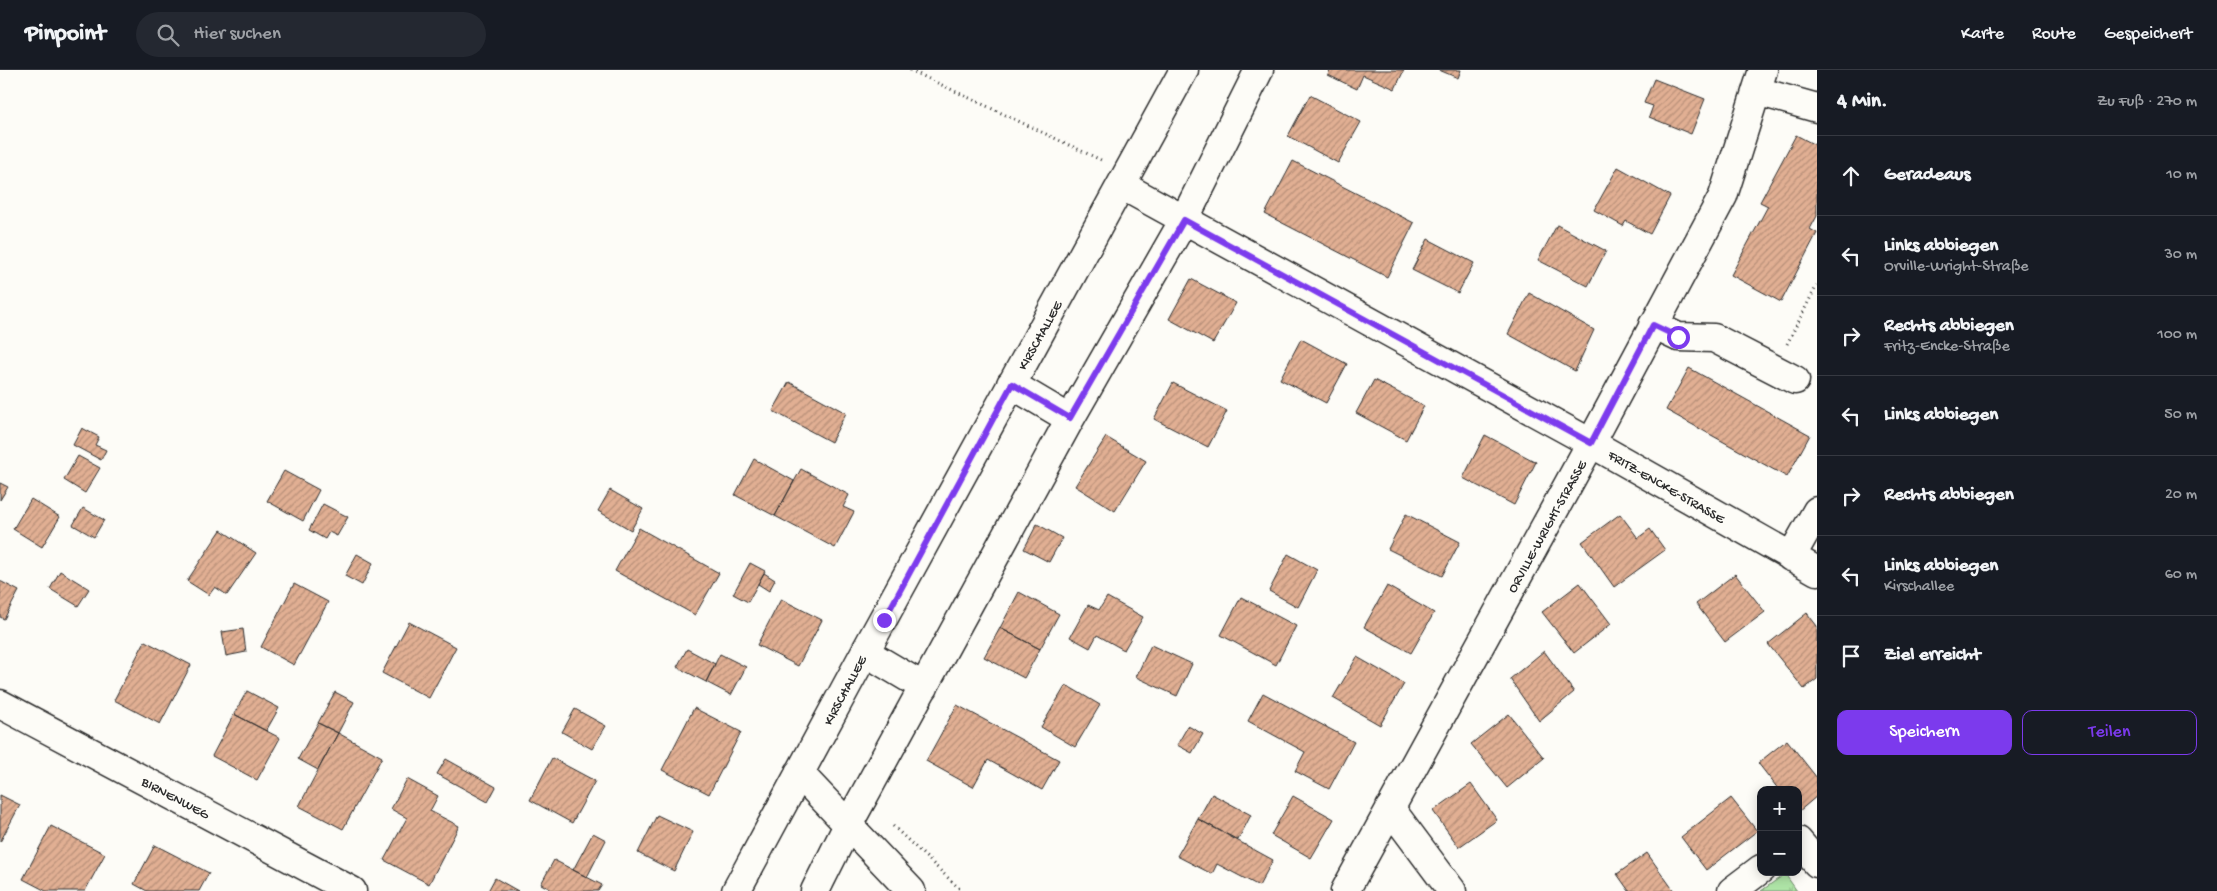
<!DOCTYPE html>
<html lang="de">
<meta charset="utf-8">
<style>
body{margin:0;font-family:"Gochi Hand",sans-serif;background:#242831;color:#f1f3f6}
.controls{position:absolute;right:15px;bottom:15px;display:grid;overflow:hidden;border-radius:10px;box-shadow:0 2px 12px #0003}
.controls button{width:45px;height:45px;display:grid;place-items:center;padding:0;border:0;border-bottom:1px solid #363941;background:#171b24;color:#f1f3f6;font:25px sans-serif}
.stop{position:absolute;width:15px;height:15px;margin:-11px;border:4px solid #7c3aed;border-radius:50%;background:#fff}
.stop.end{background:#7c3aed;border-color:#fff;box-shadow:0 1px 5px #0008}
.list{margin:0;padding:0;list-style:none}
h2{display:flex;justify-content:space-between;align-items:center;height:65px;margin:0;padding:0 20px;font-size:21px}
h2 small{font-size:16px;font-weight:400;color:#9ea1a6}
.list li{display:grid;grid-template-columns:32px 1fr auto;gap:15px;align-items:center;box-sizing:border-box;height:80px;padding:0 20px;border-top:1px solid #363941}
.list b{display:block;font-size:19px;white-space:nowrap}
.list p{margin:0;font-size:16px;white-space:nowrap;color:#9ea1a6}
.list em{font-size:16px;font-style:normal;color:#9ea1a6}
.actions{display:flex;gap:10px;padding:15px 20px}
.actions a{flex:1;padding:11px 0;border:1px solid #7c3aed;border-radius:10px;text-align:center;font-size:18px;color:#7c3aed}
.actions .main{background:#7c3aed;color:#fff}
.icon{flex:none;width:28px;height:28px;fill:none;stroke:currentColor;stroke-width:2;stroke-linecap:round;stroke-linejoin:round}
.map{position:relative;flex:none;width:1817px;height:821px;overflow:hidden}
header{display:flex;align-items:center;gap:30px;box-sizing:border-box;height:70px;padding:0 25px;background:#171b24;border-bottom:1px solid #363941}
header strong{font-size:24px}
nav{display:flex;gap:28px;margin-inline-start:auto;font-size:18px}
.search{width:350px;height:45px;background:#242831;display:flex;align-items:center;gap:12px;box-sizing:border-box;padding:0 18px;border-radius:28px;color:#9ea1a6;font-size:19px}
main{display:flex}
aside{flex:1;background:#171b24}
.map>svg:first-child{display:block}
.grass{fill:url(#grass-tufts);stroke:#6d8869}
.building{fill:url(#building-hatch);stroke:#2b2b2b}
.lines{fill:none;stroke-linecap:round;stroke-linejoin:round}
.minor-casing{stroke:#2b2b2b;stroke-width:31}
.path{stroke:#2b2b2b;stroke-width:3;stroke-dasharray:1 4;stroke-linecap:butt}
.minor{stroke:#fdfcf7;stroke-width:28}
.route{stroke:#7c3aed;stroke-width:6}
.labels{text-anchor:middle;stroke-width:4.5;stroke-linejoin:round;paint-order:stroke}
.street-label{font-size:14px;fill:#2b2b2b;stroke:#fdfcf7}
</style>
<header>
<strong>Pinpoint</strong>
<div class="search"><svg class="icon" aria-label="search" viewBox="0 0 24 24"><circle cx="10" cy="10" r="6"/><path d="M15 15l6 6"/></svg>Hier suchen</div>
<nav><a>Karte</a><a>Route</a><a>Gespeichert</a></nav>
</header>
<main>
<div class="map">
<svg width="1817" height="821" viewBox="0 0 1817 821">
<defs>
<pattern id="grass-tufts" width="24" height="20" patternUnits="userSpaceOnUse" patternTransform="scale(1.25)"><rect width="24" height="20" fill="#afe5a7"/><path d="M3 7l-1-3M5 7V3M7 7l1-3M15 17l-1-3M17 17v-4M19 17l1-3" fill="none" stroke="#97c590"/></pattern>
<pattern id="building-hatch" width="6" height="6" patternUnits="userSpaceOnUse" patternTransform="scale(1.25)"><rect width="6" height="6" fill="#e1af93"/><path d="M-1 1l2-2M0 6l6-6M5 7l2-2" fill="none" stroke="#b78f78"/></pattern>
</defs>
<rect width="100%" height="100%" fill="#fdfcf7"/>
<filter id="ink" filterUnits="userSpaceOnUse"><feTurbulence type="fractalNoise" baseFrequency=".02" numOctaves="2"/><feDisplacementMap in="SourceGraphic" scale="10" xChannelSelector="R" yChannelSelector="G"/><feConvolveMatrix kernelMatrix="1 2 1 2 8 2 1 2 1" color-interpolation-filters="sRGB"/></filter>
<g filter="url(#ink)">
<path class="grass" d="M1785 804 1797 821H1761Z"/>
<path class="building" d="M1330 0H1404L1395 19 1363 5 1357 19 1328 5Z
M1439 0H1461L1458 8Z
M1654 9 1705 29 1691 64 1649 47 1653 36 1644 33Z
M1310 25 1361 52 1338 93 1288 66Z
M1796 65 1817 76V146L1810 159 1817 163 1781 232 1731 205 1768 136 1760 132Z
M1293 91 1414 153 1387 207 1265 144Z
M1618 97 1670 126 1650 164 1626 151 1623 156 1594 140Z
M1557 155 1606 181 1588 216 1538 190Z
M1428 169 1474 193 1458 223 1412 200Z
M1191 209 1236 233 1213 273 1169 249Z
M1529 223 1594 260 1575 301 1508 264Z
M1301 269 1347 294 1326 333 1280 309Z
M1689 298 1810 365 1787 407 1666 340Z
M1374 310 1424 336 1406 370 1356 343Z
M789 312 846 343 831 372 773 341Z
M1173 313 1227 341 1208 377 1154 349Z
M82 358 99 367 95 375 106 380 101 390 73 375Z
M1485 365 1536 392 1514 435 1463 408Z
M1106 367 1146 391 1115 441 1075 416Z
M78 386 100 398 85 423 64 410Z
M754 389 794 411 775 446 735 425Z
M801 399 849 425 843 437 854 442 835 478 775 446Z
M284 401 319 420 303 451 267 431Z
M0 413 8 417 0 430Z
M610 420 643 439 631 460 598 441Z
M31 429 60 447 42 477 13 459Z
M323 434 348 447 337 466 329 462 325 469 309 460Z
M83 438 104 450 94 467 73 455Z
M1406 444 1460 472 1442 506 1388 479Z
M1620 444 1638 468 1650 459 1665 480 1614 517 1582 472Z
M1037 454 1062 468 1049 492 1024 479Z
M639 458 719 503 695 545 615 501Z
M221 460 256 483 227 525 215 517 209 525 187 511Z
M357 484 373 493 362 515 345 506Z
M1288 484 1317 500 1298 537 1269 521Z
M750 493 765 501 748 532 733 524Z
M60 501 89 519 78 536 50 519Z
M764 503 775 510 769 521 758 514Z
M1735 504 1765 542 1725 572 1696 534Z
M0 511 19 521 4 549 0 547Z
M1580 513 1611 554 1574 583 1542 542Z
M294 514 328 532 294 595 261 577Z
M1387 516 1434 543 1411 583 1364 557Z
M1019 522 1059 544 1040 579 1000 558Z
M1107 527 1143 547 1124 580 1097 565 1090 578 1070 567 1088 535 1099 540Z
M1241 527 1296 556 1276 595 1221 565Z
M781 529 822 550 798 596 757 575Z
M1807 543 1817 556V609L1804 619 1768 574Z
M409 552 456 577 429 628 382 603Z
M1000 558 1040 579 1024 608 984 587Z
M243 559 246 582 226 586 222 562Z
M145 571 191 595 160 654 114 630Z
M1151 575 1192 594 1177 626 1136 607Z
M687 579 715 594 706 612 677 597Z
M1544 581 1574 622 1539 651 1510 609Z
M720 584 746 597 731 625 706 612Z
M1357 587 1404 614 1380 655 1333 628Z
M1066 615 1100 635 1075 677 1041 657Z
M247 621 279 638 266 661 234 644Z
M335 622 354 632 338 663 318 653Z
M1263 623 1354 672 1329 719 1295 701 1305 682 1248 651Z
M957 635 1059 690 1042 720 988 690 973 717 926 691Z
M694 638 741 662 709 724 662 700Z
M575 639 606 656 592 679 562 662Z
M234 644 280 668 257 710 212 686Z
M1509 644 1544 688 1507 718 1471 674Z
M318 653 338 663 318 700 298 689Z
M1188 656 1203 664 1192 683 1177 675Z
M338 663 382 687 343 759 299 736Z
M1787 670 1817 708V726L1798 742V720H1779L1758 693Z
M552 688 595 711 572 753 530 730Z
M446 689 496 717 488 732 437 704Z
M407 709 438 726 430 741 459 756 429 814 384 790 407 748 391 739Z
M1471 714 1497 750 1459 777 1433 741Z
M1212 724 1251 745 1238 770 1198 749Z
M0 725 20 735 0 772Z
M1293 726 1334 749 1311 788 1271 765Z
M1731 728 1757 761 1706 800 1681 767Z
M657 745 693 762 674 801 638 783Z
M1198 749 1273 790 1259 816 1217 794 1212 804 1177 786Z
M51 756 105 784 85 821H46L23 809Z
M593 763 606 770 587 807 573 800Z
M155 775 209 803 199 821H147L134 814Z
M1647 783 1674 821H1629L1617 804Z
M554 790 602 815 598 821H554L541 814Z
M495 808 518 821H488Z"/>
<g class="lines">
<defs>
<path id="minor" d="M1757 21 1817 38
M1123 116 1591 373 1817 501
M1653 255 1678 267 1714 268 1795 310
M1011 314 1070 349
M1791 487 1817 441
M865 582 924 617
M0 634 352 821
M799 703 911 821
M1390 738 1452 821
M1798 771 1817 793
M736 821 865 582 1184 0
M815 821 848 755 1070 349 1184 150 1259 0
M1345 821 1591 373 1723 126 1763 0
M1732 821 1761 799"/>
</defs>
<use href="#minor" class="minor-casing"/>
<path class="path" d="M910 0 1101 90
M1787 274 1817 215
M893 756 962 821"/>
<use href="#minor" class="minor"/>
</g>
</g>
<g class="lines" filter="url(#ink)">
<path class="route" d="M884 550 1012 314 1070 348 1184 150 1591 373 1653 255 1678 267"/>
</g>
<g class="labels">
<g class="street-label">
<text transform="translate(1039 265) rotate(-61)" y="5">KIRSCHALLEE</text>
<text transform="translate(1667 416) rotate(30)" y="5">FRITZ-ENCKE-STRASSE</text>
<text transform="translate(1546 456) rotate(-61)" y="5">ORVILLE-WRIGHT-STRASSE</text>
<text transform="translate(844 620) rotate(-62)" y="5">KIRSCHALLEE</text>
<text transform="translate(176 727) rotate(28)" y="5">BIRNENWEG</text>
</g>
</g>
</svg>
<div class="controls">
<button>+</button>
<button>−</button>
</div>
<div class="stop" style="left:1678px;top:267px"></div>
<div class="stop end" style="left:884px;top:550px"></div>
</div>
<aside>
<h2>4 Min.<small>Zu Fuß · 270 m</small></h2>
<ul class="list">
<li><svg class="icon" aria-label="ahead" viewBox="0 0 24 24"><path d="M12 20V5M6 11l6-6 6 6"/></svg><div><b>Geradeaus</b></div><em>10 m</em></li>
<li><svg class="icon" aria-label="left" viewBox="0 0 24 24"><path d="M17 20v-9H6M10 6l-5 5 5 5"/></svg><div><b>Links abbiegen</b><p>Orville-Wright-Straße</p></div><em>30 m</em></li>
<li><svg class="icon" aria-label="right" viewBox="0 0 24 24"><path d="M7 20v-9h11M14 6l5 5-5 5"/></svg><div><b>Rechts abbiegen</b><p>Fritz-Encke-Straße</p></div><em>100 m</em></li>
<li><svg class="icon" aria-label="left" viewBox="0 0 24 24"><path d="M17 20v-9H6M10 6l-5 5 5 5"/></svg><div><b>Links abbiegen</b></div><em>50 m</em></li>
<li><svg class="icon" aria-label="right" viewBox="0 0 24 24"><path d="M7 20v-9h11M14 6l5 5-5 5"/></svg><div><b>Rechts abbiegen</b></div><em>20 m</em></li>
<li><svg class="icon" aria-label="left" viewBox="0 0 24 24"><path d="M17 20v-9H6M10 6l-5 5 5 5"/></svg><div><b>Links abbiegen</b><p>Kirschallee</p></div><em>60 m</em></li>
<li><svg class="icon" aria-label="arrive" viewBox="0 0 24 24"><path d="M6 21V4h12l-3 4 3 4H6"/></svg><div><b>Ziel erreicht</b></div></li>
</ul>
<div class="actions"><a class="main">Speichern</a><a>Teilen</a></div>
</aside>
</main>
